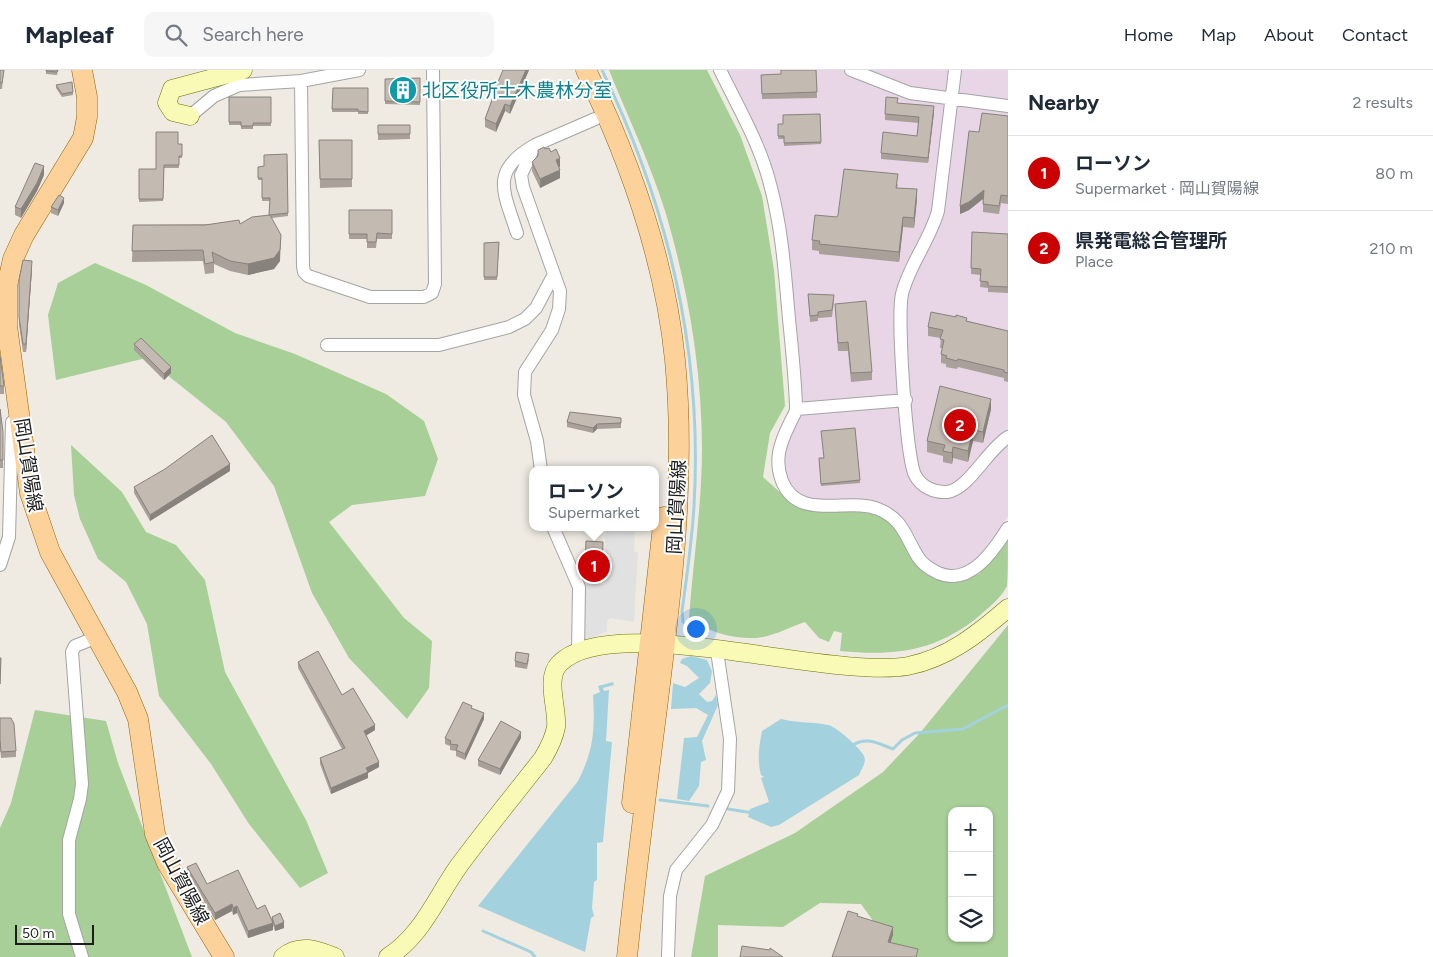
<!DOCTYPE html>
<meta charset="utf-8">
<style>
body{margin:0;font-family:Figtree,"Noto Sans JP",sans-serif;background:#f6f6f7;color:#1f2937}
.controls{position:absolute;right:15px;bottom:15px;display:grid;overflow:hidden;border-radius:10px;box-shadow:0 1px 4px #0004}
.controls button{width:45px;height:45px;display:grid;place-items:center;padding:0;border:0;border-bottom:1px solid #e0e1e3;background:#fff;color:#1f2937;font:25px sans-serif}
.scale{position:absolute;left:15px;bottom:12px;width:79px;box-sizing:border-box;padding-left:5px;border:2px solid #1d1d1d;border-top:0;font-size:14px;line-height:18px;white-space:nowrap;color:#1d1d1d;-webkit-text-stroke:4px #fff;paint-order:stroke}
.you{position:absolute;left:695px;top:558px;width:18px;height:18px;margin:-12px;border:4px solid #fff;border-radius:50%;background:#1a73e8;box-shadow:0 0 0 8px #1a73e833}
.badge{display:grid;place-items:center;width:32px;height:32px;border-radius:50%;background:#cb0003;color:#fff;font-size:16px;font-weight:700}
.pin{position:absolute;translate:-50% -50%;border:2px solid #fff;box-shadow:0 1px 5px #0006}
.popup{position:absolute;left:529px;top:396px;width:130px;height:65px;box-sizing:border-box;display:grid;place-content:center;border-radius:10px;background:#fff;filter:drop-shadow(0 1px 4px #0005);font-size:16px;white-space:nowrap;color:#747a83}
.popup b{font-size:19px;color:#1f2937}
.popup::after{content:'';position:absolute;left:50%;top:100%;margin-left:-10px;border:10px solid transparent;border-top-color:#fff}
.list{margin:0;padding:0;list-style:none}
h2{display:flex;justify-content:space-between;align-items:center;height:65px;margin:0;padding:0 20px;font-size:21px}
h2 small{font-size:16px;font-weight:400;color:#747a83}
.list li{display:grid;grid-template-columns:32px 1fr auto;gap:15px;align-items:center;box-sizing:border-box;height:75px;padding:0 20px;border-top:1px solid #e0e1e3}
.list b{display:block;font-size:19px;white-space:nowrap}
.list p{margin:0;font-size:16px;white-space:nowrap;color:#747a83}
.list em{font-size:16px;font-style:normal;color:#747a83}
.icon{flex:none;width:28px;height:28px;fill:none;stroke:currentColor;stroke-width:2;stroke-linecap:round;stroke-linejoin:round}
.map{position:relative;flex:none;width:1008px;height:887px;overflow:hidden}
header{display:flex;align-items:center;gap:30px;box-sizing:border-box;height:70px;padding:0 25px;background:#fff;border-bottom:1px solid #e0e1e3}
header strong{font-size:24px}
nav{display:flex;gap:28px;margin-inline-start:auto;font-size:18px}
.search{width:350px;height:45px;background:#f6f6f7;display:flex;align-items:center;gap:12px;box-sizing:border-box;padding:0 18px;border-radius:10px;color:#747a83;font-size:19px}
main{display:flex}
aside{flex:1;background:#fff}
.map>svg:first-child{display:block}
.industrial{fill:#e8d5e5}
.forest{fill:#a8cf97;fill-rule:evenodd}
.parking{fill:#e1e1e1}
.water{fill:#a3d1dd}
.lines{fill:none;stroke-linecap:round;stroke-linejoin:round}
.stream{stroke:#a3d1dd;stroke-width:3}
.street-casing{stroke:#a4a4a4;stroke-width:14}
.secondary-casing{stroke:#6b7504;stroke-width:19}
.primary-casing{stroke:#976200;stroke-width:21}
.street{stroke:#fff;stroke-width:12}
.secondary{stroke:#f8fab6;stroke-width:18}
.primary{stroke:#fdd19a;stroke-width:20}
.wall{fill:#a8a099}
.shaded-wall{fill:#88827d}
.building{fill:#c3bab2;stroke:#88827d}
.labels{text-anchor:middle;stroke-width:4;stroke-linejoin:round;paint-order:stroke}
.culture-label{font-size:19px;fill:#0d838f;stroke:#fff;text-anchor:start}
.street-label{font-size:19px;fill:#1d1d1d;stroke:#fff}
</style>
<header>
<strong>Mapleaf</strong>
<div class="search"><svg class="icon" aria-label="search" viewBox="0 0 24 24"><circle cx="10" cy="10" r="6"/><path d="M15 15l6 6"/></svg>Search here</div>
<nav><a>Home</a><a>Map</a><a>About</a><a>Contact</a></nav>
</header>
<main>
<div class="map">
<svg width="1008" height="887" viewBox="0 0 1008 887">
<rect width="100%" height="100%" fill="#efebe3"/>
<path class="industrial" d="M725 0H1008V446L987 480 971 494 957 500H947L925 489 915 465 903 450 803 427 794 420 785 405 784 381 800 345 788 174Z"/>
<path class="forest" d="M609 0H707L740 65 762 126 774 200 785 336 770 363 763 407 784 426 807 440 867 442 886 449 901 464 914 492 953 511 979 504 1008 470C1008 480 1008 508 1007 516 1001 528 988 538 978 547 934 582 895 586 840 581L842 563 834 561 829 572 819 568 805 552C790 557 772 567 756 568 733 569 707 562 689 548 693 492 702 436 702 379 702 300 688 219 666 144 651 95 628 47 609 0Z
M95 193 146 215 235 263 295 284 386 324 424 351 438 389 425 426 352 435 329 452 404 548 432 571 429 618 407 649 349 588 312 523 274 416 226 352 146 288 56 310 48 245 58 213Z
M71 375 122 422 146 462 176 475 205 510 225 602 306 750 328 803 300 818 249 754 211 694 159 626 147 554 126 512 98 489 80 449 74 425Z
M1008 555V887H899L861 834 820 833 783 857 718 855V887H691L705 806 795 763 883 702 920 663ZM952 741H989V868H952Z
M35 640 106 651 118 693 192 887H0V758L11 733Z"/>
<path class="parking" d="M606 457 635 458 634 482H638L634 552 610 548 607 551V561L582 572 585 514H604Z"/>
<path class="water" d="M691 586 707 590 712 601 710 613 699 624 707 632 712 631 716 625 718 635 702 671 706 690 701 692 699 716 689 731 677 729 684 668 697 667 708 645 696 638 671 639 673 613 685 617 699 608 687 596 680 593 682 589Z
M613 612 614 615 603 618 604 621 609 620 606 671 612 672 603 772 597 773V810L594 812 592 838 594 846 591 848 585 882 478 836 578 711C594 680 595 659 593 625L600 622 598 616Z
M781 649C797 653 813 652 828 655 836 656 861 679 864 686 867 693 861 699 859 705L779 755 771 757 748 747 750 739 769 732 761 708 764 707 761 705C757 690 759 676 762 661Z"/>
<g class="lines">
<path class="stream" d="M602 0C668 136 703 283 694 436 692 471 687 506 682 541L683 552 693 561
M851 676C866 666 877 673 893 679L902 670 915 663 963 659 1008 635
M660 730 708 736
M728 739 753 743
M483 861 531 882 535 887"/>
<defs>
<path id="street" d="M359 0 301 11 303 196 304 202 308 206 370 227H424L432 223 435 214 433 0
M720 0C738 37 760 74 770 114 782 158 785 204 789 249 792 278 795 307 796 336 797 342 792 348 790 353 780 373 774 390 782 411 798 452 848 427 878 439 903 449 905 466 918 487 922 494 930 499 938 503 970 517 994 480 1008 458
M851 0 910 23 1008 36
M955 0 938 141C930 170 909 195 902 224 897 246 906 387 915 405 921 417 935 423 947 422 969 419 987 380 1008 367
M190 46 214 26 239 15 301 11
M517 163C504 122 489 101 535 75
M327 275H439L509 257 525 249 536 238 553 206
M797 339 906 330
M541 400 537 371 524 325 525 302 552 260 559 239 560 221 523 117 521 105 535 75 595 49
M553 457 579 517 578 582
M0 495 9 467 12 352
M82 887 69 844V770L80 729 82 714 72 582 75 576 97 567
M668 887 670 826 676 800 712 755 728 721 730 669 717 581"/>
<path id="secondary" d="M190 46 173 42 167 33 172 19 243 0
M283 887C300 873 317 880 335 887
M388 887C422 865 435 830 458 797 485 760 515 724 543 688 549 678 554 668 556 657 558 639 545 609 559 594 610 540 829 610 908 596 948 588 978 564 1008 538"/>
<path id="primary" d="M82 0 87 27V47L83 68 24 165 13 189 7 216V256L30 423 50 482 127 622 138 649 155 764 167 793 224 887
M586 0C630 91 665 189 675 290 686 403 672 517 658 630 647 715 636 801 627 887
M632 733 664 447"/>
</defs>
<use href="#street" class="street-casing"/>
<use href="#secondary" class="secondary-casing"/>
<use href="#primary" class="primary-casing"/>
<use href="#street" class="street"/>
<use href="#secondary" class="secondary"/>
<use href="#primary" class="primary"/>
</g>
<path class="wall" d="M0 0H4L2 19H0Z
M46 0H58L57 5 46 4Z
M529 0 510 44 505 41 496 62 485 57V49L493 26 491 25V17L498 12Z
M816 0 817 28 762 29 761 5 781 4Z
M420 8V35L385 34V9Z
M56 15 73 22V25L62 27 56 18Z
M333 18H368V44H358V42H332Z
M229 27H271V56H253V59H241V55H229Z
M898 33 934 42 928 93 881 89V83L917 66 919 53 885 50V44Z
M820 44 821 74 784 76V69H778V57L783 54Z
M1008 46V134L1001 133 999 144 983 142V129L969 140 960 144 979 62Z
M378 55H410V69L378 70Z
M319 70H352V117L320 118Z
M178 74H182V88H179V98H164L163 131 139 132V99H156Z
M545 79 551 82 560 97H559L560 108 540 118 532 101V92Z
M287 84 288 146 272 148 280 191 274 199 248 205 230 201 214 194V203L205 204 203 191 132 192 133 155 240 154 269 145 270 131H262V110H258V97L264 96Z
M44 105 37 121 21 148 15 145V137Z
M898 114 897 118 917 129 914 158 903 157 899 192 819 184V181L812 180V170L837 147Z
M64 133 58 146 51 143V137Z
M349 140H392V169H377L376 178H367V169H349Z
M972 162 1008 164V223L988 222V218L980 217 981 205 971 204Z
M499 172 497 210H484V173Z
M32 199 26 282H23L19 255V210Z
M808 224 834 231 832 247 818 248V251L810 252Z
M835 234 872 302V310L851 312 848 281H838Z
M967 251 1008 261V312L1004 311V308L958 297 957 299 946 297V294L941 293V284L943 278H940L941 268 928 266V257Z
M134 274 171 303 164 310 134 280Z
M0 286 4 316V324H0Z
M0 339 3 362V398H0Z
M991 339 983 373 973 371 968 392 953 388 952 394 943 392V386L927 382V371Z
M621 348V358L597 359 593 363 567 357V352Z
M819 388 860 410V413L821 416Z
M230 401 150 451 134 423V417Z
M586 471 603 472 602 511H585Z
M529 589 527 599 515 597V591Z
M298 592 342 625 375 660 366 665 379 697 368 703V708L331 724 320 694V688L342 679 298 598Z
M472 638 484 649 465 690 456 686V681L450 680V676L445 674V668Z
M0 648 16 681V687L1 688 0 676Z
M521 668 500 705 478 696V690Z
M187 797 207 814 257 839 272 851V847L284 858 275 861 273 855V860L248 868 237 843 233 845 232 841 215 850 187 804Z"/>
<path class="shaded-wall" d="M526 0H529L510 44V36Z
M505 34V41L496 62V54Z
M934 36V42L928 93V88Z
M560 88V97L556 99V90Z
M44 96V105L37 121 21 148V139Z
M560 100V108L540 118V109Z
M917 119V129L914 158V148Z
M984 120V128L969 140 960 144V136Z
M64 128V133L58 146V140Z
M903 147V157L899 192V182Z
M281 165 280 191 274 199 248 205V194Z
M32 191V199L26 282V274Z
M171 297V303L164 310V304Z
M991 329V339L983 373V362Z
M597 354V359L593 363V358Z
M973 360V371L968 392V381Z
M953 377V388L952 394V383Z
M230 394V401L150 451V445Z
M484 643V649L465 690V684Z
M375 655V660L364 667V661Z
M521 662V668L500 705V699Z
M379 692V697L368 703V708L331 724V718L366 698Z
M232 834V841L215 850V843Z
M237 836V843L233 845V838Z
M284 852V858L275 861V856Z
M273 853V860L248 868V861Z
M893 857V865L888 880V872Z"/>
<path class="building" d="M0 0H4L2 13H0Z
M46 0H58L57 2 46 1Z
M503 0H526L510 36 505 34 496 54 485 49 496 19 491 17 494 10 498 12Z
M781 0H816L817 22 762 24 761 5 781 4Z
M420 8V32L385 31V9Z
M72 12 73 22 62 24 56 15Z
M333 18H368V42L358 41V39H332Z
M229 27H271V53H253V56H241V52H229Z
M886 27 898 28 897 33 934 36 928 88 881 83 883 62 917 66 919 47 885 44Z
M982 43 1008 46V126L1001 125 999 136 983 134 984 120 969 132 960 136 969 61 979 62Z
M820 44 821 72 784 73V66H778V54H783V45Z
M378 55H410V64H378Z
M156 62H178V74H182V86H179V95H164L163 129H139V99H156Z
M319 70H352V109H320Z
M544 77 545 79 549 78 551 82 556 79 560 88 556 90 560 100 540 109 532 92 538 86V80Z
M287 84 288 143 269 145 270 128H262V108H258V97L264 96V85Z
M35 93 44 96 37 113 21 139 15 137Z
M844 99 898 104 896 118 917 119 914 148 903 147 899 182 819 174 820 171 812 170 815 145 837 147 838 145Z
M59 125 64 128 58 140 51 137Z
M349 140H392V164L377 163 376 172H367V164H349Z
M270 145 281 165 280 180 274 188 248 194 230 191 212 182 214 192 205 194 203 180 132 181 133 155H205L239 150 240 154 252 147Z
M972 162 1008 164V217L988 216V212L980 211 981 199 971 198Z
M499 172 497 207H484V173Z
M23 190 32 191 26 274H23L19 247V210Z
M808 224 834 225 832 240 818 242V245L810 246Z
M866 231 872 302 851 303 848 272 838 273 835 234Z
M931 242 956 247V245L967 248 966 251 1008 261V303L1004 302V300L958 289 957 291 946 288 947 286 941 284 944 270 940 269 943 260 928 257Z
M141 268 171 297 164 304 134 274Z
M0 286 4 316H0Z
M940 316 991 329 983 362 973 360 968 381 953 377 952 383 943 381 945 375 927 371Z
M0 339 3 362V390H0Z
M570 342 621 348V353L597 354 593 358 567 352Z
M855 358 860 410 821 414 819 388H824L821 361Z
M212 365 230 394 150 445 134 417 165 399Z
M586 471 603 472 602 503 585 502Z
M318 581 342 625 353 618 375 655 364 661 379 692 366 698 368 702 331 718 320 688 345 678 298 592Z
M516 582 529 584 527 594 515 591Z
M0 588H1L0 614Z
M463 632 472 636 471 638 484 643 465 684 456 680 458 675 450 674 451 671 445 668Z
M0 648H11L14 654 16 681 1 682 0 670Z
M501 651 521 662 500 699 478 690Z
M196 793 207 814 238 800 257 839 265 835 273 853 248 861 237 836 233 838 232 834 215 843 187 797Z
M848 841 858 844 857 846 893 857 888 872 918 879 916 887H832Z
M280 843 284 852 275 856 272 847Z
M742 876 770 880V878L783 887H740Z"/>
<defs>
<symbol id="building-disc" viewBox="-11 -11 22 22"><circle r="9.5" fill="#0f9aa8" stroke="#fff"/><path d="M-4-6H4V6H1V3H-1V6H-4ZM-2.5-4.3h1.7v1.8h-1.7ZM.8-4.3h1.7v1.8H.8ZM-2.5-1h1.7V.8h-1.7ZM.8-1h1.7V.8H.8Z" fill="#fff"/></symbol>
</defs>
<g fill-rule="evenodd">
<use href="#building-disc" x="387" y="4" width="32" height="32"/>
</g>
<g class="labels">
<g class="culture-label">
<text x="422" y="27">北区役所土木農林分室</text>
</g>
<g class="street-label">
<text transform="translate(29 395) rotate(81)" y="7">岡山賀陽線</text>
<text transform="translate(676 437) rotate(-87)" y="7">岡山賀陽線</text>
<text transform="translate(182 811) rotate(62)" y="7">岡山賀陽線</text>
</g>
</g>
</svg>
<div class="controls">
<button>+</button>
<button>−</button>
<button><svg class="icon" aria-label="layers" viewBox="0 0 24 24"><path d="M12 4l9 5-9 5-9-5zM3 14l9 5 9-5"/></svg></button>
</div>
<div class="scale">50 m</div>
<div class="you"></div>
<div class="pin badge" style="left:594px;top:496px">1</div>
<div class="popup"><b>ローソン</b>Supermarket</div>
<div class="pin badge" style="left:960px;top:355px">2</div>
</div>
<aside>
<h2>Nearby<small>2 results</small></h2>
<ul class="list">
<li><span class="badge">1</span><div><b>ローソン</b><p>Supermarket · 岡山賀陽線</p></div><em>80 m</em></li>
<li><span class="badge">2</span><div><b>県発電総合管理所</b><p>Place</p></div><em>210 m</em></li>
</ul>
</aside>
</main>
